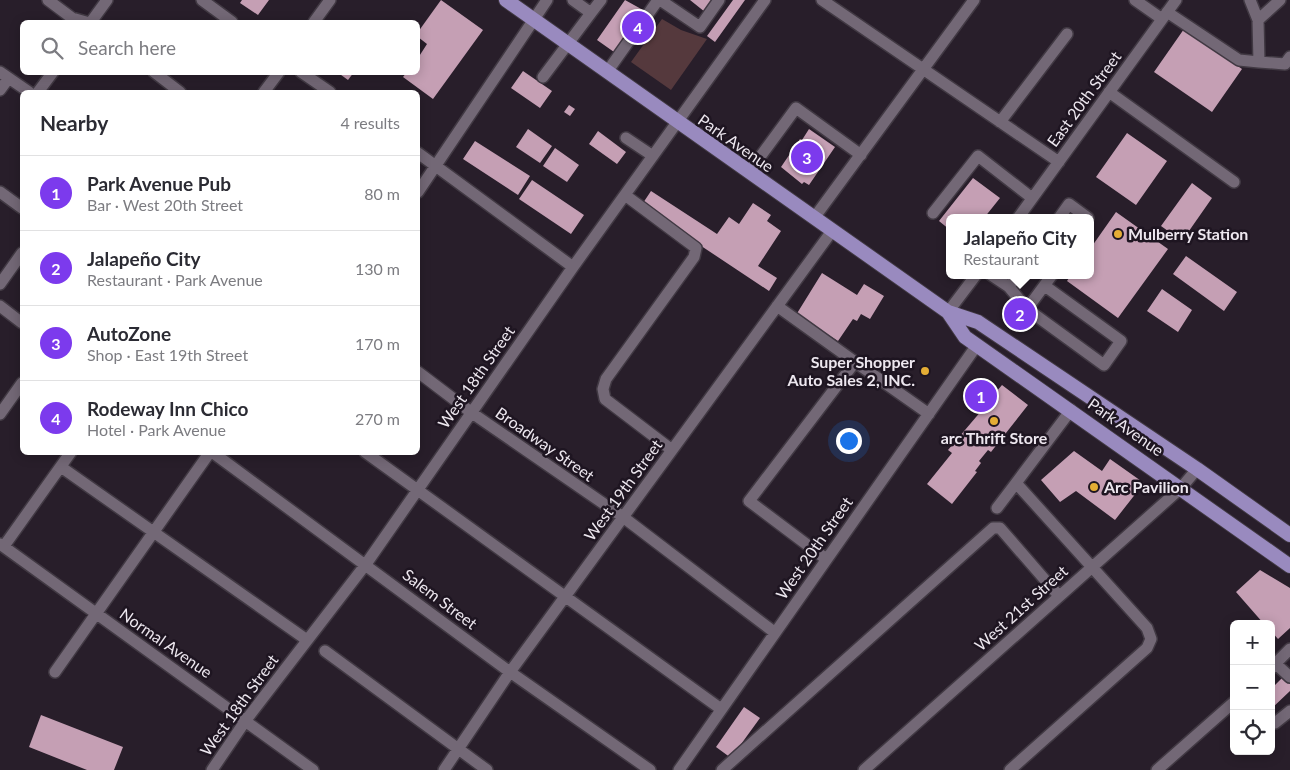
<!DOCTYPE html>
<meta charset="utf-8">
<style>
body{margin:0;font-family:Lato,sans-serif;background:#f2f2f3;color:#2b2b33}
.controls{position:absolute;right:15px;bottom:15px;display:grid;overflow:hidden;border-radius:8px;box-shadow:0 2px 12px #0003}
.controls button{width:45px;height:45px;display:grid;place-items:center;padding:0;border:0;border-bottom:1px solid #e1e1e2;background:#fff;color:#2b2b33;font:25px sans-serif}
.you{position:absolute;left:848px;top:440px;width:18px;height:18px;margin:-12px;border:4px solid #fff;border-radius:50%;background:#1a73e8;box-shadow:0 0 0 8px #1a73e833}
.badge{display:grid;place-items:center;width:32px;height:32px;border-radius:50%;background:#7c3aed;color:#fff;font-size:16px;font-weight:700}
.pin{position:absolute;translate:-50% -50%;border:2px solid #fff;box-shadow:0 1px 5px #0006}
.popup{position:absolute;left:946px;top:214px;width:148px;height:65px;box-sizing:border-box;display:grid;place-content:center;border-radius:8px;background:#fff;filter:drop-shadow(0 1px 4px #0005);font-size:16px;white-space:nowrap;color:#7c7c81}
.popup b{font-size:19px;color:#2b2b33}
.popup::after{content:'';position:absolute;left:50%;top:100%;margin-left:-10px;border:10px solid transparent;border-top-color:#fff}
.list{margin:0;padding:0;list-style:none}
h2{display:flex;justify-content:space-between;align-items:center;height:65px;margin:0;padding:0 20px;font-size:21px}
h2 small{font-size:16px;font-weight:400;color:#7c7c81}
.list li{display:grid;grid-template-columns:32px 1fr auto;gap:15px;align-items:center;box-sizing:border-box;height:75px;padding:0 20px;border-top:1px solid #e1e1e2}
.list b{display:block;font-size:19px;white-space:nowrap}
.list p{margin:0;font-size:16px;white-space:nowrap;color:#7c7c81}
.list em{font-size:16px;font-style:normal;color:#7c7c81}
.icon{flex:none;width:28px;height:28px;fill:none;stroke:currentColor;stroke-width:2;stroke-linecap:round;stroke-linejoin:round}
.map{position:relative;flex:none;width:1290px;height:770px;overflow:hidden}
.search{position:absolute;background:#fff;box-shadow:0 2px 12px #0003;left:20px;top:20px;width:400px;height:55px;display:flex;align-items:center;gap:12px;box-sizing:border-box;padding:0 18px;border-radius:8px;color:#7c7c81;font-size:19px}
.panel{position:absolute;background:#fff;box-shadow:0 2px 12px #0003;left:20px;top:90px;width:400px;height:365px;border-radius:8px}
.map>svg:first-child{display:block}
.green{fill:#55393d}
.building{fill:#c59fb4}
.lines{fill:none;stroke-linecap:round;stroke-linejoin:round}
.minor-casing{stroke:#413943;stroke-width:14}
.major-casing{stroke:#413943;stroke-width:16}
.minor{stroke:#736876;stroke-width:11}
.major{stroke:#998abf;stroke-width:14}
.poi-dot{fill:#e4ad35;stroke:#1e1521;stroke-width:2}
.labels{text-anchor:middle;stroke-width:5;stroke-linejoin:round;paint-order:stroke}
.street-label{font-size:16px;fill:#ede7ef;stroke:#1e1521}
.poi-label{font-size:16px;font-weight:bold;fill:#ede7ef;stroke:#1e1521;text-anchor:start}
</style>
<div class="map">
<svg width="1290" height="770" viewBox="0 0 1290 770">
<rect width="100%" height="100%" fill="#281e2a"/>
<path class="green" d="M662 19 681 30 707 39 671 90 631 62Z"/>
<path class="building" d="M242 0H269L258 15 240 3Z
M441 0 483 30 433 99 403 77 407 72H418V58L427 44 418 37V32Z
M625 0 643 10 614 52 597 40Z
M690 0H714L705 12Z
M733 0H745L715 42 707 36Z
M1184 29 1242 69 1212 112 1154 72Z
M523 71 552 91 540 108 511 88Z
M337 72H354L348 80Z
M569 105 575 109 570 116 564 112Z
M528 129 552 146 540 163 516 147Z
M809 129 835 147 809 185 804 182 802 184 781 167 800 139 802 140Z
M598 131 626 152 617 164 589 144Z
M1127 133 1167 161 1136 205 1096 177Z
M475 141 530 176 518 195 463 159Z
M555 148 579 165 567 182 543 166Z
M973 178 1000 198 984 218H950V230L939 221Z
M532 180 584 215 571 234 519 199Z
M1192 183 1212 198 1182 241 1161 226Z
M651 191 717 234 729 217 739 224 753 203 771 215 767 221 781 231 758 266 777 278 769 291 641 206Z
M1116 212 1168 249 1118 318 1067 281 1071 275H1090V249Z
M1186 256 1237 292 1224 311 1173 274Z
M822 273 857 295 864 284 884 296 870 319 861 314 857 321 853 319 838 341 796 315Z
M1162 289 1192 310 1178 332 1147 311Z
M981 381 996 392 1002 385 1028 405 991 452 988 450 979 461 981 463 975 471 977 472 952 504 927 484 952 453 948 450 982 410 967 400Z
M1074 451 1102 471 1110 459 1144 483 1115 520 1076 491 1060 502 1041 480Z
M1260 570 1290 588V628L1278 639 1271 631V624H1264L1236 592Z
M1283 677 1290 684V691L1271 709V689Z
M744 707 760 718 731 758 716 747Z
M41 715 123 747 114 770H87L29 747Z"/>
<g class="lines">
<defs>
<path id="minor" d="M48 0 72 18 86 22
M202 0 232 22
M660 0 700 27 719 0
M822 0 1059 162
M1135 0 1162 19
M1167 12 1239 60 1259 62 1258 20 1250 0
M591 13 601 0
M1258 20 1280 0
M91 22 107 0
M314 22 330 0
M1259 62 1285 64 1290 57
M0 72 29 92
M154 72 180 92
M301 72 330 92
M607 72 658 0
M543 77 591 13 573 0
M0 90 8 79
M38 92 53 72
M264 92 279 72
M1109 92 1234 182
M1000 122 1067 34
M626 138 653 156
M418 153 573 267
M749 172 796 108 861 155
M0 192 22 208
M418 192 547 0
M625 195 696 248 694 257 606 379 603 389 605 399 672 450
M933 213 978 156 1032 198
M814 218 974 0
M1018 218 1176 0
M1059 218 1069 204 1088 218
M991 275 1009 287 1027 309 1052 275
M0 284 22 253
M1009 287 1017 275
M0 306 22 323
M777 306 855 362 749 501 826 559
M1027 309 1104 365 1121 341 1045 286
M948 312 976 275
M855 362 929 414
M418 372 472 413 623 517 774 632
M0 414 22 383
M212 452 510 672 650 770
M365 452 721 709
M61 467 307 640
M997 508 1016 483
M0 544 313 770
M4 546 71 452
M325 651 487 770
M1276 664 1290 677
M1271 668 1290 649
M55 672 210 452
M1271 723H1275L1290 711
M212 770 246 720 366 564 573 267 765 0
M444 770 510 672 832 231
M679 770 977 345
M722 770 993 528H1000L1059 596
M864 770 1181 488 1197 469
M1010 770 1147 648 1151 639 1147 628 1016 483 1071 410
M1157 770 1234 702"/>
<path id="major" d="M506 0 948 312 978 322 1197 469 1290 535
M948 312 965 337 1290 566"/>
</defs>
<use href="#minor" class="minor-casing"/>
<use href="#major" class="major-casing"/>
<use href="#minor" class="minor"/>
<use href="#major" class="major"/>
</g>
<g class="poi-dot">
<circle cx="1118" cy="234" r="5"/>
<circle cx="925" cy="371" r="5"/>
<circle cx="994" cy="421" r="5"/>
<circle cx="1094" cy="487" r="5"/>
</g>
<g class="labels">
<g class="street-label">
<text transform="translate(1084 99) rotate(-54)" y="6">East 20th Street</text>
<text transform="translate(736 143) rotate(35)" y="6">Park Avenue</text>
<text transform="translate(476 377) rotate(-55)" y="6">West 18th Street</text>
<text transform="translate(1126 427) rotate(35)" y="6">Park Avenue</text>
<text transform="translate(545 444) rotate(35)" y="6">Broadway Street</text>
<text transform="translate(623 490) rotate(-54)" y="6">West 19th Street</text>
<text transform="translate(814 548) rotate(-55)" y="6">West 20th Street</text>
<text transform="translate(440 599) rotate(37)" y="6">Salem Street</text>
<text transform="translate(1021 608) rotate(-42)" y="6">West 21st Street</text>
<text transform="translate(166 643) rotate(35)" y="6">Normal Avenue</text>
<text transform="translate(239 705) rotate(-54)" y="6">West 18th Street</text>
</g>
<g class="poi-label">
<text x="1128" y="240">Mulberry Station</text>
<text x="915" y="368" text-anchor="end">Super Shopper<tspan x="915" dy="18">Auto Sales 2, INC.</tspan></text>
<text x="994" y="444" text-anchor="middle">arc Thrift Store</text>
<text x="1104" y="493">Arc Pavilion</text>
</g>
</g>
</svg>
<div class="controls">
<button>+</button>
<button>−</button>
<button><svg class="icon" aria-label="locate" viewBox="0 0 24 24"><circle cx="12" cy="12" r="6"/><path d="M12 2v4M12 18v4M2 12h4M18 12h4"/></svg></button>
</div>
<div class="you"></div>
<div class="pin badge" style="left:981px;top:396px">1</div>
<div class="pin badge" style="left:1020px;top:314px">2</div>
<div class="popup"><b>Jalapeño City</b>Restaurant</div>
<div class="pin badge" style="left:807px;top:157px">3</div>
<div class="pin badge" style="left:638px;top:27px">4</div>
<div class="search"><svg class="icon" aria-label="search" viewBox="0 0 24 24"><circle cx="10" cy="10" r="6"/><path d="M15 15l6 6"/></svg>Search here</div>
<section class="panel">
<h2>Nearby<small>4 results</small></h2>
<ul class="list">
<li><span class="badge">1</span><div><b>Park Avenue Pub</b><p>Bar · West 20th Street</p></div><em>80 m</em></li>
<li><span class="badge">2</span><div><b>Jalapeño City</b><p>Restaurant · Park Avenue</p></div><em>130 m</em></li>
<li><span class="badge">3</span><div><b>AutoZone</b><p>Shop · East 19th Street</p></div><em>170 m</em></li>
<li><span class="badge">4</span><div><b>Rodeway Inn Chico</b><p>Hotel · Park Avenue</p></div><em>270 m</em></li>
</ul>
</section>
</div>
